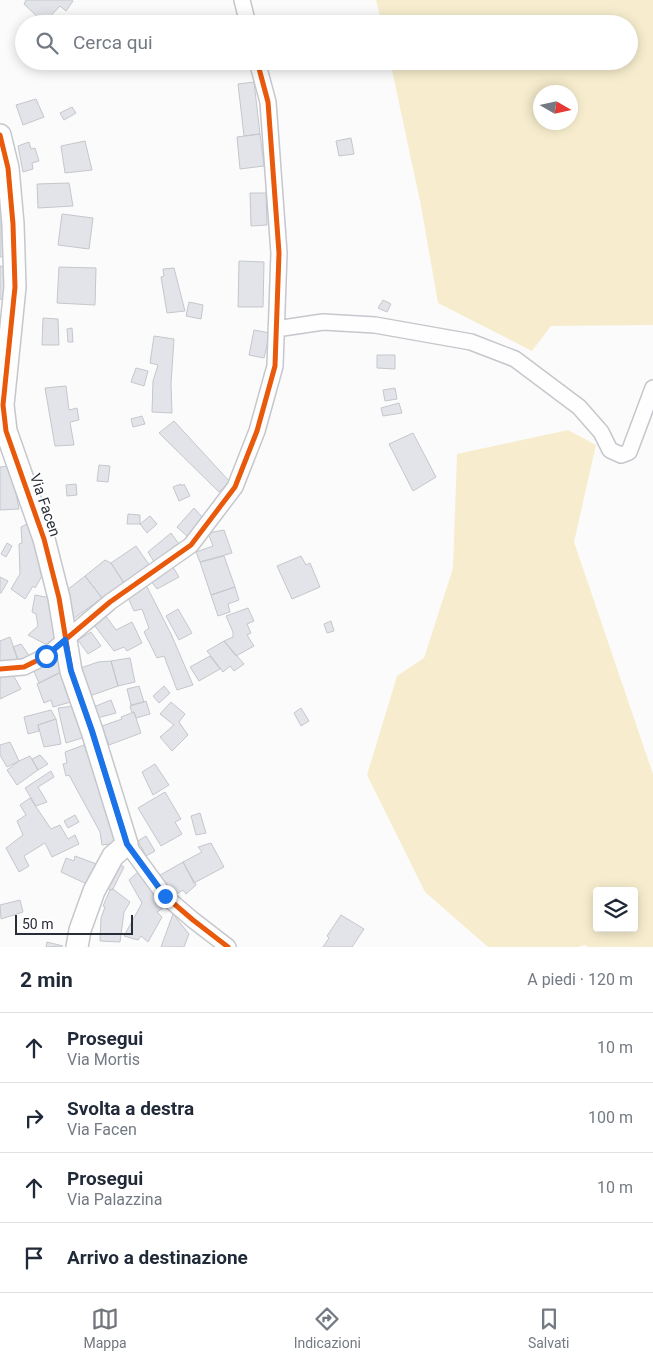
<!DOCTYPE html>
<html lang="it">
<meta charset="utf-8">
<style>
body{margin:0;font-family:Roboto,sans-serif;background:#f6f6f7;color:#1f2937}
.controls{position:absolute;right:15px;bottom:15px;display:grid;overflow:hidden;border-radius:5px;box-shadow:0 2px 12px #0003}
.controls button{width:45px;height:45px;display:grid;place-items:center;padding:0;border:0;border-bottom:1px solid #e0e1e3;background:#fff;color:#1f2937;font:25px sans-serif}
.compass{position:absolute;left:533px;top:85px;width:45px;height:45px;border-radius:50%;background:#fff;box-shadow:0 2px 12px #0003;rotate:99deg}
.scale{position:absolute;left:15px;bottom:12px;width:118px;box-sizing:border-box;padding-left:5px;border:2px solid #282e37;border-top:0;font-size:14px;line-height:18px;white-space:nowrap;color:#282e37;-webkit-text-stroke:4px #fff;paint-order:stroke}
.stop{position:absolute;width:15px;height:15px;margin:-11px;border:4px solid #1a73e8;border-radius:50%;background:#fff}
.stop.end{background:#1a73e8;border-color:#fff;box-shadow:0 1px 5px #0008}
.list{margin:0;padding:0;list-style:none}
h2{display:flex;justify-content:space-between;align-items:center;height:65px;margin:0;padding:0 20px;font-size:21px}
h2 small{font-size:16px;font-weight:400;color:#747a83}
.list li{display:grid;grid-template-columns:32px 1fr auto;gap:15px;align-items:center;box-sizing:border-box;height:70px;padding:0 20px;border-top:1px solid #e0e1e3}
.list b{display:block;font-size:19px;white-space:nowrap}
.list p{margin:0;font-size:16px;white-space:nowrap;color:#747a83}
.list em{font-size:16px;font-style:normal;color:#747a83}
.icon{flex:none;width:28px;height:28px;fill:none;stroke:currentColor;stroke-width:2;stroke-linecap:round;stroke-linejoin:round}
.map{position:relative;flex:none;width:653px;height:947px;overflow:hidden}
.search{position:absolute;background:#fff;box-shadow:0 2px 12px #0003;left:15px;right:15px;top:15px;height:55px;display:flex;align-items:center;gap:12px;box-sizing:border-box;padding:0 18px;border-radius:28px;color:#747a83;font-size:19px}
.sheet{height:345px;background:#fff}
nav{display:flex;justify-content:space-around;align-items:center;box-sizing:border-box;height:70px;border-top:1px solid #e0e1e3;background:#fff;font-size:14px;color:#747a83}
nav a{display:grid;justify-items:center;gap:2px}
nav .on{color:#72767c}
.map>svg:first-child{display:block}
.green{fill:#f7edce;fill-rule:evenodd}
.building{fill:#e2e4e9;stroke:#c4c7cb}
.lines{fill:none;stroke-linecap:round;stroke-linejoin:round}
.street-casing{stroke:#c5c7cc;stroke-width:18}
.secondary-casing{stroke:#c5c7cc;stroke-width:24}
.street{stroke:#fefefe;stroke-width:15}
.secondary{stroke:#fefefe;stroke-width:21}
.cycleway-casing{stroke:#fff;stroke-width:8}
.cycleway{stroke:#e8590c;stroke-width:5}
.route{stroke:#1a73e8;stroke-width:6}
.labels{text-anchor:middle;stroke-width:4;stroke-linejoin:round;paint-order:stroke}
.street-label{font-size:15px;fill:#282e37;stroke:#fff}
</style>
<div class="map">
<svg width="653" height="947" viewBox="0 0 653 947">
<rect width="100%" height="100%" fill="#fbfbfb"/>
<path class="green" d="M376 0H653V325L551 326 532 351 438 303 421 206 390 61H629V24H382ZM540 92H570V122H540Z
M568 430 596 445 574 542 653 774V947H588L585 945 578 947H488L425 892 367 775 397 676 424 658 453 568 457 454ZM597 891H634V928H597Z"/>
<path class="building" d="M26 0H71L73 1 66 11 60 6 44 23 24 4Z
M254 82 260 134 244 136 238 84Z
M36 99 44 117 23 125 16 105Z
M72 107 76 113 64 120 60 113Z
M260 134 264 166 240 169 237 137Z
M351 138 354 154 339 156 336 141Z
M85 141 92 170 65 173 61 146Z
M29 142 31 149 35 148 39 161 32 163 33 169 23 172 18 146Z
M69 183 73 206 38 208 37 184Z
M250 193H266L267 225 251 226Z
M9 204 10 257H0V205Z
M62 214 93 218 89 249 58 245Z
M239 261 264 262 263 307H238Z
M0 266 9 268 7 301 0 299Z
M59 267 96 268 95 305 57 303Z
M174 268 185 311 167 313 161 277 164 276 163 269Z
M383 300 391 304 387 312 378 308Z
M189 302 203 305 201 319 186 316Z
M43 318 58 319 59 345H42Z
M72 328 73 342H68L67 329Z
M254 330 270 333 264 358 249 355Z
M154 336 174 339 171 384 172 413 152 412 153 381 158 365 150 363Z
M377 355H395V369L377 368Z
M136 368 148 371 144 386 131 382Z
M66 386 69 410 77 408 79 420 70 422 74 445 55 446 45 388Z
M395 388 397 399 385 401 383 390Z
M399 403 402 413 383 416 381 408Z
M142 416 145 424 133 427 131 419Z
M174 421 230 482 219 492 159 433Z
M413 433 436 477 413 491 389 444Z
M99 465 110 466 108 482 97 481Z
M11 466 19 509 0 510V467Z
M76 484 77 495 67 496 66 485Z
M181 484 182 486 184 484 190 496 179 501 173 487Z
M194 508 204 519 188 537 177 527Z
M128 514 140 515V524H127Z
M150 516 157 524 147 533 140 524Z
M31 522 39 542 40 571 42 576 35 588 33 586 25 599 11 589 20 574 19 544 22 543 21 527Z
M224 530 232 553 200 562 196 552 213 546 208 533Z
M171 533 181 547 156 565 148 552Z
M7 543 12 546 6 557 1 554Z
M136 546 150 566 124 583 111 563Z
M224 556 235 587 211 595 200 562Z
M301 556 306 565 310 563 320 587 292 599 277 566Z
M105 560 111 563 124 583 102 598 85 576Z
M170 562 179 577 157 589 148 577Z
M85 576 102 598 73 619 62 594Z
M0 577 8 581 1 593H0Z
M145 583 171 634 193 685 177 690 164 656 157 658 144 632 149 628 142 609 134 611 126 593Z
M235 587 239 600 228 604 230 612 218 616 211 595Z
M35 595 56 599 55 636 49 646 28 635 38 626 36 614 32 612Z
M248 608 254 621 247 624 251 633 247 635 254 646 236 656 224 641 233 637V632L226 616Z
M178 609 192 633 179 640 166 616Z
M103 612 116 630 132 622 142 643 127 651 124 647 114 651 91 621Z
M331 621 334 631 327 633 324 624Z
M91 632 101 646 88 654 78 640Z
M10 637 18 660 0 663V641Z
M224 641 244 664 234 671 230 666 223 672 207 651Z
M21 644 30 657 18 660 13 647Z
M210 656 220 669 199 681 190 667Z
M59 657 65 670 39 683 33 669Z
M130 658 135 682 118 686 111 661Z
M111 661 118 686 84 698 75 670 98 662Z
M65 670 78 700 53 707 51 700 44 703 37 684Z
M12 673 21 689 0 699V678Z
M139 686 144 702 131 705 127 689Z
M164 686 170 693 159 703 153 696Z
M111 700 116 713 97 718 91 708Z
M146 701 150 714 136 718 134 712 132 713 130 706Z
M171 702 185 714 179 722 188 735 172 751 160 737 174 725 160 714Z
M74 706 85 737 66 743 58 708Z
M301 708 309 721 301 726 294 713Z
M51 710 56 719 38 725 39 731 28 734 24 717Z
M134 712 141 733 109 745 102 726 122 719 121 717Z
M56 719 61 744 44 747 38 725Z
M10 742 19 761 7 767 0 755V745Z
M84 745 115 830 117 843 102 845 100 832 69 775 66 776 63 764 67 763 65 752Z
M40 755 48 764 38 770 32 759Z
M30 756 38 770 17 785 7 770 19 761Z
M155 764 169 785 153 795 142 772Z
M51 771 54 777 38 787 47 802 36 806 25 788Z
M165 792 181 819 175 822 182 834 161 846 138 808Z
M30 798 51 829 60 825 68 839 75 835 79 844 52 857 45 843 24 856 29 866 19 872 6 848 23 835 17 821 26 815 20 805Z
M200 813 206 833 196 835 191 816Z
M75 815 79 822 68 828 64 821Z
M146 836 155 851 146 856 138 841Z
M211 843 224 867 194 883 183 862 202 852 198 847Z
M75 856 102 866 91 886 61 872 66 858 74 861Z
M115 862 124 867 113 889 110 890 103 882Z
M183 862 196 885 186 894 183 890 170 898 155 878Z
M139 871 166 906 157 912 162 917 148 942 141 936 138 940 124 936 142 903 129 880Z
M113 889 130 902 124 912 120 942 100 941 101 918 105 907 103 906 110 890Z
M20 900 23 912 1 919 0 905Z
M173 914 189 934 184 947H161Z
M341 915 364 929 352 947H323L329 938 327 936Z
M47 942 63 946 46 947Z"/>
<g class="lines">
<defs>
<path id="street" d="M242 0 248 24
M276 329 323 322 375 325 471 342 515 359 579 407 601 432 610 450 621 455 629 452 653 388
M0 669 24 667 46 656 110 602 191 545 235 487 257 431 275 366 279 253 268 102 257 61
M127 844 165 896 193 920 228 947"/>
<path id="secondary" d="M0 135 8 168 13 224 15 287 3 405 6 431 44 539 59 598 71 671 92 731 127 844 113 856 94 891 80 930 77 947"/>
</defs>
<use href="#street" class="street-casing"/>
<use href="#secondary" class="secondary-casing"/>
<use href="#street" class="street"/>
<use href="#secondary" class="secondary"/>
<defs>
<path id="cycleway" d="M0 135 8 168 13 224 15 287 3 405 6 431 44 539 59 598 71 671 92 731 127 844 165 896 193 920 228 947
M0 669 24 667 46 656 110 602 191 545 235 487 257 431 275 366 279 253 268 102 257 61"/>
</defs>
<use href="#cycleway" class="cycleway-casing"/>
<use href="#cycleway" class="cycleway"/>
</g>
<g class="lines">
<path class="route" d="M46 656 65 640 71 671 92 731 127 844 165 896"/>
</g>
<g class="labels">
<g class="street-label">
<text transform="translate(45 505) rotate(71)" y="5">Via Facen</text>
</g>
</g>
</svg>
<div class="controls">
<button><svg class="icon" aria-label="layers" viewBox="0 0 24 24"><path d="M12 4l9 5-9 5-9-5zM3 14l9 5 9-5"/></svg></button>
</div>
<svg class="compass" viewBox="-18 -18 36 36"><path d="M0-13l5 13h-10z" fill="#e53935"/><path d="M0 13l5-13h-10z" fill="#747a83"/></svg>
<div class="scale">50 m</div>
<div class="stop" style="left:46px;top:656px"></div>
<div class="stop end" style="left:165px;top:896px"></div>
<div class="search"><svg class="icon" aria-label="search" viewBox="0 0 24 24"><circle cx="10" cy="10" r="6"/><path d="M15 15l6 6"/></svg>Cerca qui</div>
</div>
<section class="sheet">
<h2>2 min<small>A piedi · 120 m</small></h2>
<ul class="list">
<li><svg class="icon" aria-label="ahead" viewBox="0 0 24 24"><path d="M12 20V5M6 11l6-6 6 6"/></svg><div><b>Prosegui</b><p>Via Mortis</p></div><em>10 m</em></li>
<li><svg class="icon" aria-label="right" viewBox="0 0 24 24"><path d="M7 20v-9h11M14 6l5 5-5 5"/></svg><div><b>Svolta a destra</b><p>Via Facen</p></div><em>100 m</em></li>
<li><svg class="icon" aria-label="ahead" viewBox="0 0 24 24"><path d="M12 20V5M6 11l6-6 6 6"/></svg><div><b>Prosegui</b><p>Via Palazzina</p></div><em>10 m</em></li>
<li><svg class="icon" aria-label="arrive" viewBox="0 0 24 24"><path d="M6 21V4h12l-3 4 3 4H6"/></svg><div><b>Arrivo a destinazione</b></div></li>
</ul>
</section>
<nav>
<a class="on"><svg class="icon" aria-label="map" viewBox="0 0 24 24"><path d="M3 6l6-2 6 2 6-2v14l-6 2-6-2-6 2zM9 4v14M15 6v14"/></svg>Mappa</a>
<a><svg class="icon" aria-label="directions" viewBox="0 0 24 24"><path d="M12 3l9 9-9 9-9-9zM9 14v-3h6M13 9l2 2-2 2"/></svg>Indicazioni</a>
<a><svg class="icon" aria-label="saved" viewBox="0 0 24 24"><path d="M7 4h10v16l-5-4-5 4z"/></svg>Salvati</a>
</nav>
